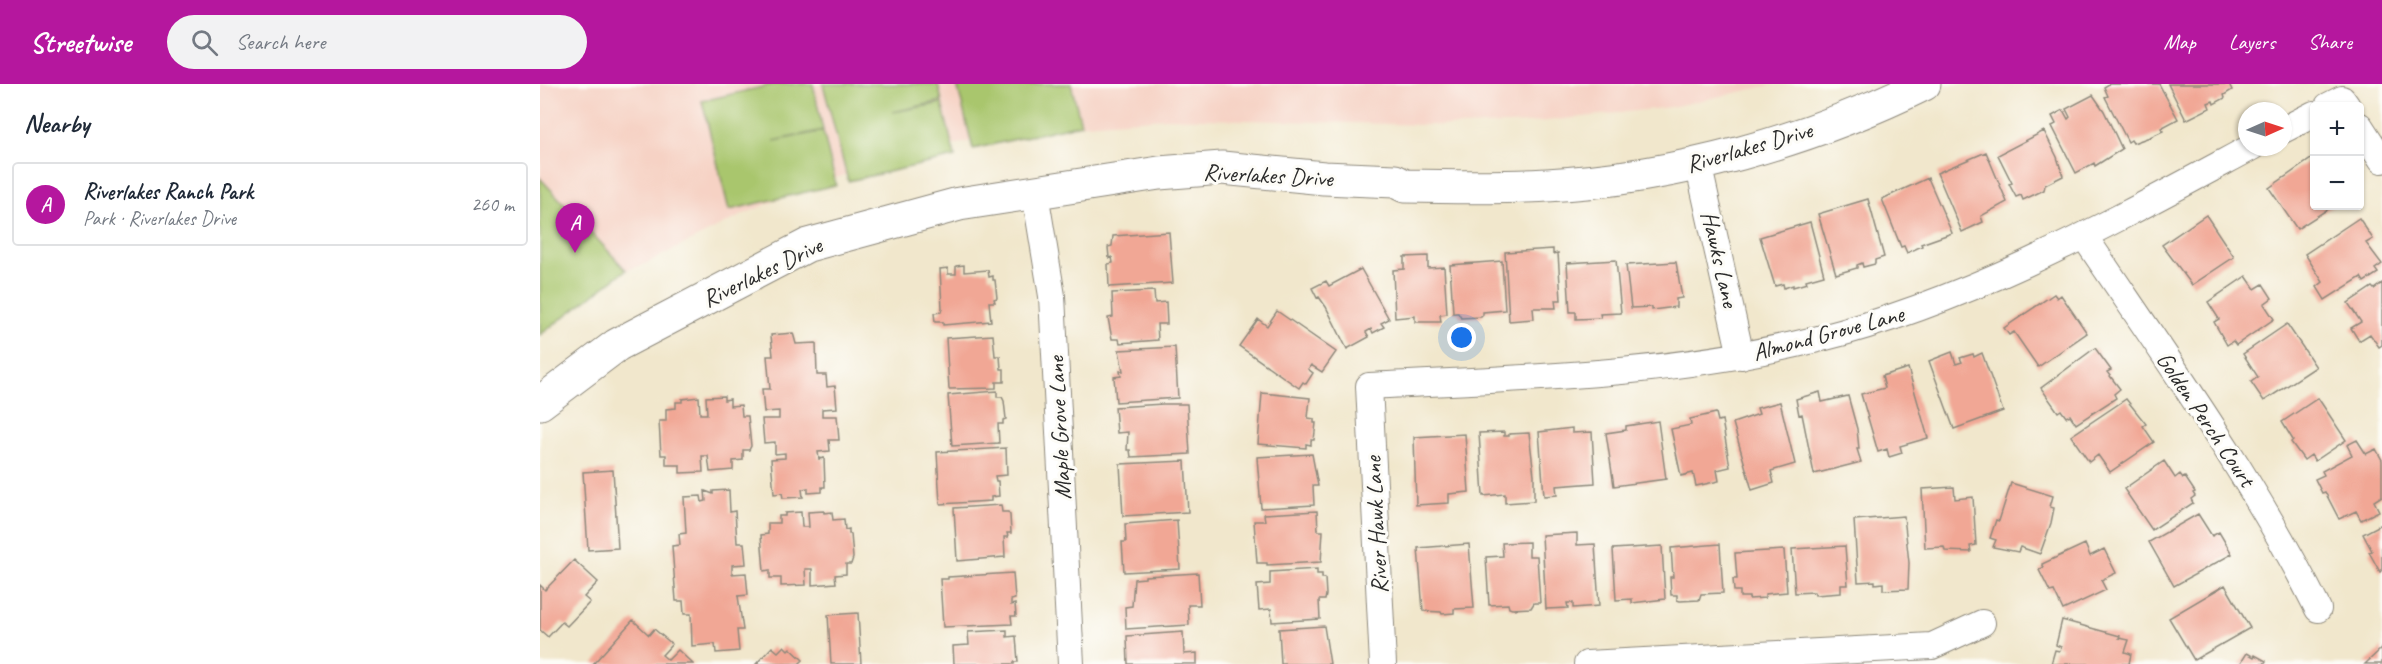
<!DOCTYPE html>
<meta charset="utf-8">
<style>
body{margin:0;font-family:Caveat,sans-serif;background:#f2f2f3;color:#1f2937}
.controls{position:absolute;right:18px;top:18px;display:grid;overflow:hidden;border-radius:6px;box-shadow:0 2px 4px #0004}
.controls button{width:54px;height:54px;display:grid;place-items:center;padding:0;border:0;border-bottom:2px solid #e0e1e3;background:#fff;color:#1f2937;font:30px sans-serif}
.compass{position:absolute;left:1698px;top:18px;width:54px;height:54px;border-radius:50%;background:#fff;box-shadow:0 2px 4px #0004;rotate:87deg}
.you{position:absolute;left:922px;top:254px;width:21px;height:21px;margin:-15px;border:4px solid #fff;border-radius:50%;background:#1a73e8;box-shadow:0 0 0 9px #1a73e833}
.badge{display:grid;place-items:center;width:39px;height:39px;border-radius:50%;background:#b5179e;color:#fff;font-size:20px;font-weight:700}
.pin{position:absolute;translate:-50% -50px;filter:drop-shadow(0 2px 3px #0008)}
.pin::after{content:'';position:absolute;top:32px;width:21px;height:18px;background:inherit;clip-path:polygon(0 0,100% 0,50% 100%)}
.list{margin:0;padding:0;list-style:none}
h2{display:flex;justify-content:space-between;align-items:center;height:78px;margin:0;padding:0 24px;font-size:26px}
h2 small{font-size:20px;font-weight:400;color:#747a83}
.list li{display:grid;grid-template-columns:39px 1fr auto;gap:18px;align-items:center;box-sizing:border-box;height:84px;margin:0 12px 12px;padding:0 12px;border:2px solid #e0e1e3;border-radius:6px}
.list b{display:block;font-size:22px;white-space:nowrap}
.list p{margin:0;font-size:20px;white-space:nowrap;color:#747a83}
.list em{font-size:20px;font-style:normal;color:#747a83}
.icon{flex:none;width:33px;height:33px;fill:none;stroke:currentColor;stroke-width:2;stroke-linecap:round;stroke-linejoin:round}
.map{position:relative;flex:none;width:1842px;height:580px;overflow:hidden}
header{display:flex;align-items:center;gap:36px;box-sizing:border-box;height:84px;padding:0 30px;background:#b5179e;color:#fff}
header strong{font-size:28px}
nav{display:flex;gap:33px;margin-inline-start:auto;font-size:21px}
.search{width:420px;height:54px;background:#f2f2f3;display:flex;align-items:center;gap:15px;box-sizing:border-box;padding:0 21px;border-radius:33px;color:#747a83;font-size:22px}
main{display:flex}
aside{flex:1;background:#fff}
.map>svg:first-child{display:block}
.built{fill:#f6d2c4}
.green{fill:#a9c66d;stroke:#6a784c;stroke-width:1.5}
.building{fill:#f1a795}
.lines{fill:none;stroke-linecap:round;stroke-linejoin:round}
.street-casing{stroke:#8e897c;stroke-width:28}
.secondary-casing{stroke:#8e897c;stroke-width:35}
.street{stroke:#fff;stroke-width:26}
.secondary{stroke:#fff;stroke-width:33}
.labels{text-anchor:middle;stroke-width:6;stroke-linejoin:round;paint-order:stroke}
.street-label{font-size:24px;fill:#2b2b2b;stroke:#fdfcf7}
</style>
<header>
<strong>Streetwise</strong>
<div class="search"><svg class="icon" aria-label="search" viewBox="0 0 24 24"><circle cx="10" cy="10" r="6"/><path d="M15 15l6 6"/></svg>Search here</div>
<nav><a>Map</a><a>Layers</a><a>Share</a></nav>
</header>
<main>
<aside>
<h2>Nearby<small></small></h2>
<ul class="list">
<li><span class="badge">A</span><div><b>Riverlakes Ranch Park</b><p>Park · Riverlakes Drive</p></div><em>260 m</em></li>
</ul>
</aside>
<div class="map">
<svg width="1842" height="580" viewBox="0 0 1842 580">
<rect width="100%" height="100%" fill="#fdfcf7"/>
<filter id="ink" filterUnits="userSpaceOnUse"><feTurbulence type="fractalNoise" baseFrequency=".0167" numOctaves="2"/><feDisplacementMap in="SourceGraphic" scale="12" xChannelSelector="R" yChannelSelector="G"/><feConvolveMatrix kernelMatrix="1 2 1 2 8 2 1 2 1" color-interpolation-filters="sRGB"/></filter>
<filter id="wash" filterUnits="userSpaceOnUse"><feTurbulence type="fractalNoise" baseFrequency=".008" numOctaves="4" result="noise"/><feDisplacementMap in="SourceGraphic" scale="24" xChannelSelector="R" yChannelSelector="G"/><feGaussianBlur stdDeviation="1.35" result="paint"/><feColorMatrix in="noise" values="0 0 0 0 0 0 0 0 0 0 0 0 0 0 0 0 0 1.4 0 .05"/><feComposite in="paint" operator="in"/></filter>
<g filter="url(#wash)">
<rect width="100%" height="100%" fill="#f1e7cc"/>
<path class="built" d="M0 0H1236L1131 23 989 39 921 42 626 34 531 41 438 55 328 83 256 108 204 130 103 181 86 186 0 94Z"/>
<path class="green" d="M235 0H273L283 46 234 57 283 47 296 101 189 126 162 17Z
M283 0H398L402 17 353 28 402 19 415 73 308 97Z
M417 0H531L541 40 433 65Z
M0 94 86 186 0 251Z"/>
<g id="blocks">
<path class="building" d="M1569 0H1619L1638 35 1621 44 1623 47 1610 53 1593 59 1591 56 1588 58 1565 13 1568 12 1564 3Z
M1628 0H1689L1692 6 1684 11 1685 14 1674 20 1673 17 1668 19 1670 24 1646 36Z
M1553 11 1564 27 1582 65 1555 82 1554 79 1536 89 1512 42 1516 40 1512 32 1523 26 1528 35 1530 33 1526 25Z
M1504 47 1517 73 1523 92 1505 101 1504 106 1483 116 1481 111 1476 113 1469 100 1472 99 1458 71Z
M1446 68 1467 118 1441 132 1443 138 1422 148 1397 89Z
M1774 73V122H1793L1757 145 1729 104Z
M1388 94 1412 149 1381 160 1382 162 1367 169 1364 162 1361 163 1342 115Z
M1328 115 1344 173 1335 176V180L1323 183 1322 179 1317 181V184L1296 190 1278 130Z
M1666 131 1694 173 1652 201 1622 161Z
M1819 134 1833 155 1826 159 1842 180 1835 185 1838 189 1824 198 1821 193 1785 216 1777 203 1783 198 1765 170Z
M1270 138 1284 191 1266 196 1267 199 1253 203V201L1244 204 1243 200 1235 202 1220 153Z
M629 148 633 199 569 203 568 180 573 179 572 173 569 174 568 163 572 162 573 152Z
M1013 165V170L1018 169 1021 216H1015L1016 224H993L994 235 969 237 965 168Z
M888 172V184L904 183 907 230 900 231 901 238H875V232L855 234 853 186 864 185V173Z
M1076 176 1081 229 1060 230 1061 234 1036 235V228H1030L1027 179Z
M962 177 965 226 943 228V231L941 233 921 234 918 229H913L910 181Z
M1136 178 1142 214 1136 215V223L1112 226V223L1091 224 1086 181Z
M424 181V188L448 186 449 193 453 192V196H455L457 214 454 215 455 218H449L451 237 403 241V238H395L394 229 401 228 402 224 400 185 408 184V190H416V182Z
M821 185 849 235 841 239 844 243 833 249 831 245 826 248 829 253 807 265 786 223 779 213 777 214 772 204 786 197 789 202Z
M1706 192 1715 205 1723 200 1732 214 1724 220 1734 235 1696 261 1693 257 1687 261 1674 238 1679 235 1668 218Z
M1842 199V261L1839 263 1830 250 1819 257 1811 244 1821 238 1808 219 1832 203 1834 205Z
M614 207 615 219 626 218 627 240H617L618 256 580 259 579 255H572L568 234 573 233 572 209Z
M1514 210 1517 214 1521 211 1547 249 1498 283 1474 248 1469 251 1464 244Z
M737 227 796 268 782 288 771 281 768 285 773 289 766 300 763 298 759 304 699 262 718 235 727 242Z
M1747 240 1776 283 1724 317 1711 298 1718 293 1703 270Z
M253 249 256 260 276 259 277 291H286L287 303 295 302 297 324 282 325V332H297L299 356H289L290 367 278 368 279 375 284 374 285 403H282V408L268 409V404L262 405 263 413 243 414 242 409 234 410 231 375 245 374V369L235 370V358L224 359 222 335H239V327L224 328 222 305H230L227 272H233L231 251Z
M453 251 455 272H460L461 285H464V298H456V304L409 305 406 254Z
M635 263 638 314 576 318 574 293 581 292 580 287H583L579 266Z
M1555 264 1571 286 1567 288 1580 305 1574 310 1576 314 1536 340 1530 331 1526 333 1521 326 1518 328 1501 304Z
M1412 268 1416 280 1422 278 1420 274 1433 270 1434 273 1442 269 1463 327 1414 345 1389 277Z
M1368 284 1388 354 1360 362 1362 369 1349 373 1347 365 1338 368 1321 310 1345 304 1342 292Z
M457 307V313H462L464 317 466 335 463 336V340H458L459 359 412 362 408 311Z
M1280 308 1282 318 1308 312 1317 345 1319 365H1317L1321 378 1274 390 1262 330 1259 331 1256 315Z
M722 309 770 314 768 334 774 335V339H776L774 356H771V361L766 360V364L718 360Z
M184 312V316L190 315V322L201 321 202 332H208L211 362 209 366H203V376L193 377V386L170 388 168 372H162L163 388 140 389V381H126V371H121L119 337H126V325L136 324V318H142V315L159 313 160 330H167L166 313Z
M1778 314 1806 356 1775 377 1771 371 1764 376 1751 358 1753 356 1742 338Z
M1586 315 1606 340 1603 342 1614 358 1570 388 1558 371 1549 378 1531 352Z
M1240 318 1255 380 1231 387 1234 399 1212 406 1193 339 1219 330 1217 324Z
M623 320H647L650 370 591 373 590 366H587L588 348 577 349 575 323Z
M1176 329 1178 337 1182 336 1190 383 1177 386 1179 397 1156 402 1153 389 1141 392 1131 345 1151 341 1150 335Z
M1118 337 1126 395 1074 402 1066 349 1086 346V342Z
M1032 344V349L1052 348 1055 399 1016 402 1017 411 1004 412 999 348Z
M964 348V352H969V350L989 349 994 391V417L965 419V410L943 412 939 349Z
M925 350 929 408 909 410V419L876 421 874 353Z
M1817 356 1826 370 1836 365 1842 376V412L1834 417 1839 427 1821 436 1816 427 1799 435 1785 408 1782 409 1775 395 1784 391 1782 387 1812 371 1807 361Z
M466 364 467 391 455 392 456 397H458L459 412 451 413V417L400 420 397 368Z
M772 370 778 402H773L774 421 721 424 717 373Z
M645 377 648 428 583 432 580 380Z
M1624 377 1635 394 1640 390 1643 394 1645 393 1655 408 1653 409 1655 412 1651 415 1653 419 1612 446 1584 405Z
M73 386 78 464 48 466 43 388Z
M1471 399 1513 412 1510 423 1514 424 1511 439 1500 470 1480 463 1478 468 1453 463 1456 456 1450 454 1456 436 1459 437Z
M1414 403 1415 415 1433 413 1436 461 1430 462 1431 468 1405 467 1404 463 1385 464 1382 405Z
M189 406 190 428 195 427 197 459H204L206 480 192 481V490L206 489 208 511 198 512 203 546H197L199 567 176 569 175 560 152 562 151 530H144L143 517H136L132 462 140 461 139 450 146 449 144 413 161 412 162 418 166 417 165 407 173 410V407Z
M461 421 462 428H468L470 431 471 449H467L468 453H464L465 473 417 477 414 424Z
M284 427V429L292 428 293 436 304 435 305 446 309 445V450H311L313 474 311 480H306V490L295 491 296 499 272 501V485H265L266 501 241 502V494H230V486L224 487 221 451 228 450V439H239V432H245V429L261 428 262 443H269L268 428Z
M777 427 778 447H783L781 478 727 481V479H717L714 437H725L724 430Z
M1658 430 1672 452 1679 448 1692 470 1634 502 1609 458Z
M1364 432 1369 479 1368 505 1343 506V499L1335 500V497L1318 498 1314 436Z
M637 436 640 485 584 488 582 458H586L585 440Z
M1842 440V486L1840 488 1829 468 1832 467 1823 450Z
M1037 449V461L1055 460 1059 522 1033 524V519H1027L1028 524 1006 525 1002 451Z
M989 458V472H997L1000 519H994L991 524 972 525 969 524 968 520 949 521 946 473 963 472 962 459Z
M929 460 934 524 914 525V529L902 530 901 528 883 527 878 464Z
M1180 460 1183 509 1161 510 1159 516 1140 517 1137 516V511H1131L1130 493H1133L1131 464Z
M1545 460 1550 472 1564 465 1576 489 1561 496 1566 506 1523 526 1514 507 1510 508 1499 486 1504 483 1502 480Z
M1122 462 1125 515 1092 519V515L1076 516 1073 465Z
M1305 462 1308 501H1301V509L1275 511 1274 508 1255 509 1252 465Z
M1244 466 1247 508 1225 510V514L1209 515V513H1200V507H1194L1193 495H1197L1195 469Z
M34 476 58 498 44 513 50 518 27 542 22 538 8 553 0 546V501L5 506Z
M777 485V490H782V494H785L786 511 785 516H779L780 535 732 538 731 525 719 526 717 501 730 500V488Z
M473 489 475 515 471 516V521L475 520 476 532H471L472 540 403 543 400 495H408V493Z
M658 489 660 521H648L649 541 586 545 585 523 592 522 594 495 605 494V492Z
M1685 501 1710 544 1654 576 1629 534Z
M318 529 321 580H291L288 531Z
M93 536 109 551 114 545 132 560 122 571 128 576 138 566 153 580H53Z
M1522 536 1580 552 1579 554 1589 556 1585 568 1591 570 1589 580H1511L1515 566 1520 567 1521 563 1516 561Z
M784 542 790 580H741L739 545Z
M467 546V553L476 552 478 578H474V580H414L413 562 429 561 428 548Z
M643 548 644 570 657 569V580H588L587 552Z
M244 562 248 566 250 564 263 576 259 580H216L232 563 238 568Z
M1842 564V580H1825Z
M1707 569 1714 573 1715 571 1726 577 1724 580H1700Z"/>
</g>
</g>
<g filter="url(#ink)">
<use href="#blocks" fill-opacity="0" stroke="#8e897c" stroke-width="1.5"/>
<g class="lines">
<defs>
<path id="street" d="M1788 22 1802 15 1807 22
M1820 42 1842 76
M1743 46 1774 30
M1158 79 1201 272
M495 109 512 212 531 580
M1544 152C1626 274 1712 393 1778 525
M843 580 829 302C981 294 1129 292 1278 255 1433 216 1572 138 1712 63
M1047 580 1392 562 1442 539"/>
<path id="secondary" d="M0 319 77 261 268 161 419 120 619 89 682 84 784 94 855 97 865 102C912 103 959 104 1007 101 1136 94 1268 57 1384 0"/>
</defs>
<use href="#street" class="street-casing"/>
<use href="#secondary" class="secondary-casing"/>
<use href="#street" class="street"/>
<use href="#secondary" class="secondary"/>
</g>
</g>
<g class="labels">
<g class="street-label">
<text transform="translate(1209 63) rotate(-16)" y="8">Riverlakes Drive</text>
<text transform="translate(728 91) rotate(3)" y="8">Riverlakes Drive</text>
<text transform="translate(1180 175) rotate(77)" y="8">Hawks Lane</text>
<text transform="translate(222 188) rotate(-26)" y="8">Riverlakes Drive</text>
<text transform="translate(1288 249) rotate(-15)" y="8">Almond Grove Lane</text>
<text transform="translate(1666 335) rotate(56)" y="8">Golden Perch Court</text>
<text transform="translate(519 344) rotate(-93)" y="8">Maple Grove Lane</text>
<text transform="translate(836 441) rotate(-93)" y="8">River Hawk Lane</text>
</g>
</g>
</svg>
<div class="controls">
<button>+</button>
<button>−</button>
</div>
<svg class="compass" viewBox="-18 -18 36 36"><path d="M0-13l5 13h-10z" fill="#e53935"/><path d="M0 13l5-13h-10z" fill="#747a83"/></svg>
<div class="you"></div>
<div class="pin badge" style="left:35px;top:169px">A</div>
</div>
</main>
